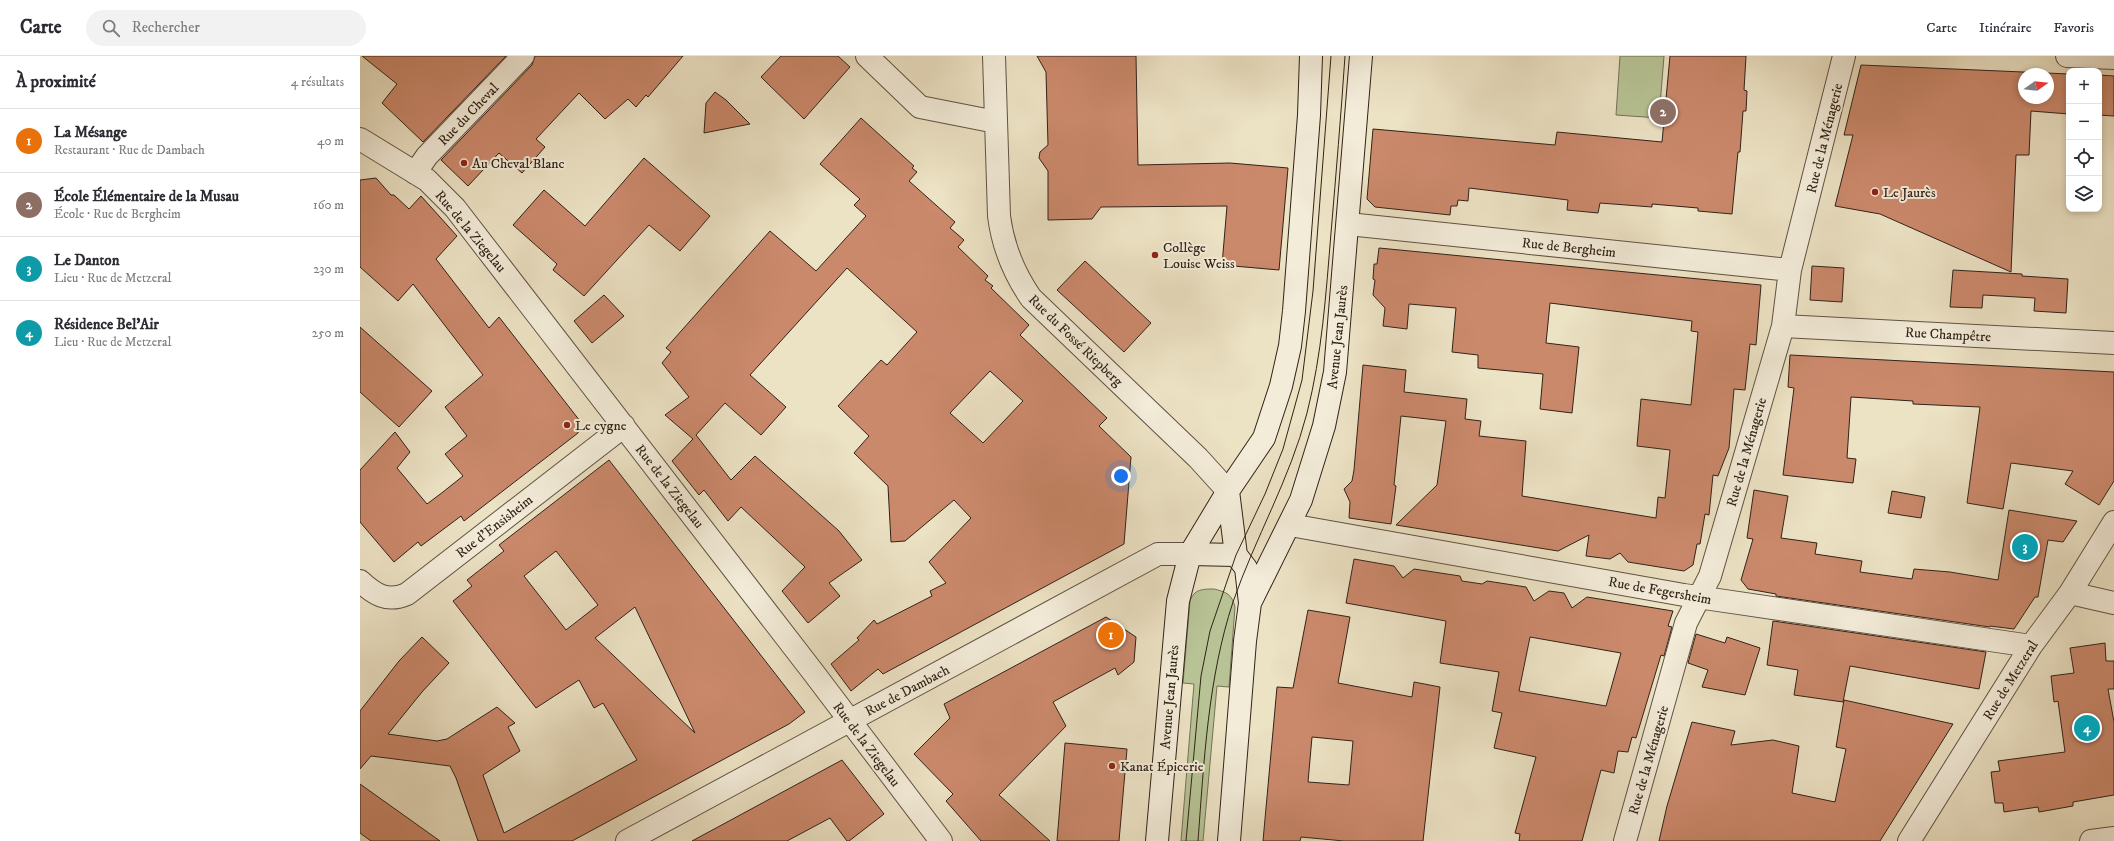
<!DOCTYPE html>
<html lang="fr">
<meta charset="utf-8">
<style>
body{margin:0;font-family:"IM FELL DW Pica",serif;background:#f2f2f3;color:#2b2b33}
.controls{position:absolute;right:12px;top:12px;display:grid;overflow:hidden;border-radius:8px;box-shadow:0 2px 6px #0003}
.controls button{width:36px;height:36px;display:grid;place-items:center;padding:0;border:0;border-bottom:1px solid #e1e1e2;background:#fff;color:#2b2b33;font:20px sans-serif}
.compass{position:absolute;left:1658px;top:12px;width:36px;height:36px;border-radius:50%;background:#fff;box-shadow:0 2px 6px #0003;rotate:76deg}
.you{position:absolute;left:761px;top:420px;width:14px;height:14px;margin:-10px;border:3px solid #fff;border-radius:50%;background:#1a73e8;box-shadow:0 0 0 6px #1a73e833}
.badge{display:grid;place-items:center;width:26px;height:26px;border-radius:50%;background:#7c3aed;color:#fff;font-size:13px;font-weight:700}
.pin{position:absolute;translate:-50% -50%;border:2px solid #fff;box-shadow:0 1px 4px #0006}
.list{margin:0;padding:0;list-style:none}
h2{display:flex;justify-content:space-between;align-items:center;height:52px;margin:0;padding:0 16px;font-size:17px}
h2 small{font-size:13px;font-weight:400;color:#7c7c81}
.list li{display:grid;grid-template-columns:26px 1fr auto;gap:12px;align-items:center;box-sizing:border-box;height:64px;padding:0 16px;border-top:1px solid #e1e1e2}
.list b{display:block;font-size:15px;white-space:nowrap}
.list p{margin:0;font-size:13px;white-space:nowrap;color:#7c7c81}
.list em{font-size:13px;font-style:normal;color:#7c7c81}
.icon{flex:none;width:22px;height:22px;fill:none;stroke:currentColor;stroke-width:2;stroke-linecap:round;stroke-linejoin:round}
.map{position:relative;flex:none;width:1754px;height:785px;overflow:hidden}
header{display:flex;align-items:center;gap:24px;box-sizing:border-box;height:56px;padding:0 20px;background:#fff;border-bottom:1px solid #e1e1e2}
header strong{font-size:19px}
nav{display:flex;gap:22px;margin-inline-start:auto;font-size:14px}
.search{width:280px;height:36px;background:#f2f2f3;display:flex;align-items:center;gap:10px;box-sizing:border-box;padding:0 14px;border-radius:22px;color:#7c7c81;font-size:15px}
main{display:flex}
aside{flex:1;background:#fff}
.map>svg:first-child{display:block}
.green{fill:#b7c395;stroke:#747256}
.building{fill:#cb896c;stroke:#312218;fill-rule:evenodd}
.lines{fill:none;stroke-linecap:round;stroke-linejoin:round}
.minor-casing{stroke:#605243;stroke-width:24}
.secondary-casing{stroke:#312218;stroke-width:24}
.minor{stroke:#f3ecd9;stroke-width:22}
.secondary{stroke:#f3ecd9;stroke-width:22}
.tram{stroke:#312218;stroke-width:1}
.poi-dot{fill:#8f2418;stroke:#f3ecd9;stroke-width:1.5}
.labels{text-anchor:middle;stroke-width:4;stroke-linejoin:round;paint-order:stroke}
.street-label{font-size:14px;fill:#312218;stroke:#f3ecd9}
.poi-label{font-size:14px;fill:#312218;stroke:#f3ecd9;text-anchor:start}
</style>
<header>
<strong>Carte</strong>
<div class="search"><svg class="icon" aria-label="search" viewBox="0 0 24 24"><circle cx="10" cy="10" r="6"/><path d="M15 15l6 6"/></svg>Rechercher</div>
<nav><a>Carte</a><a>Itinéraire</a><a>Favoris</a></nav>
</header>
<main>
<aside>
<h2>À proximité<small>4 résultats</small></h2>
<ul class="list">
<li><span class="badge" style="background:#e8710a">1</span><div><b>La Mésange</b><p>Restaurant · Rue de Dambach</p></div><em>40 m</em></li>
<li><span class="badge" style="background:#8d6e63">2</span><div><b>École Élémentaire de la Musau</b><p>École · Rue de Bergheim</p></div><em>160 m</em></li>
<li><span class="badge" style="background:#0f9aa8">3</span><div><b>Le Danton</b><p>Lieu · Rue de Metzeral</p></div><em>230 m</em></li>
<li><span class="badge" style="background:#0f9aa8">4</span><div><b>Résidence Bel'Air</b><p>Lieu · Rue de Metzeral</p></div><em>250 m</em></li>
</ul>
</aside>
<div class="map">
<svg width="1754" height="785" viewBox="0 0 1754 785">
<rect width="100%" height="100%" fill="#ece2c4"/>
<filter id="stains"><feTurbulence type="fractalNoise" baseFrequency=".005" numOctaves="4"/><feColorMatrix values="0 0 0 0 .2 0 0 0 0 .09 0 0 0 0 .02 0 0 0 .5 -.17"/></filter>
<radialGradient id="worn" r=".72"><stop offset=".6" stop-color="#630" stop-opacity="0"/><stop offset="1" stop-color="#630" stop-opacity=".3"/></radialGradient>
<path class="green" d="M1260 0H1304L1299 62 1256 59Z
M854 533C866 536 872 538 875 551L869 631 857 630 843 785H821L834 628 823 627 830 545C834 533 843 533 854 533Z"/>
<path class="building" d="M2 0H146L63 86 22 47 37 28Z
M175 0H323L288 41 286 39 276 51 268 43 245 63 219 37 176 83 185 91 162 117 139 97 108 130 81 104 172 9Z
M421 0H478L490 11 444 63 401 21Z
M677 0H776L778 109 870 107 928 112 919 214 862 209 867 150 741 151 732 163 688 164V115L679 102 680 96 688 89 686 16Z
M1310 0H1386L1384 34 1387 35 1386 55H1383L1380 96H1378L1372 158 1338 155V152L1292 148V151L1240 147 1238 157 1207 154 1208 144 1109 132 1108 145 1098 144 1097 150H1091L1090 159 1015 151 1007 143 1013 73 1195 89 1197 76 1302 86Z
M1501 9 1709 18V58L1671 55 1669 99H1656L1651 216 1520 158 1475 150 1493 79H1484ZM1664 18H1688V42H1664Z
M1739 19 1754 20V60L1739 59Z
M355 36 366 44 390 68 344 77 346 47Z
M501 62 554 110 552 112 557 116 549 125 595 166 590 172 604 184 598 191 628 220 625 224 633 230 631 232 669 269 660 279 747 362 739 370 771 401 764 488 523 618 518 613 491 635 471 608 499 584 497 582 514 564 517 568 572 540 570 535 586 527 569 506 611 462 594 444 545 485 531 486 528 430 494 397 509 380 478 350 521 304 527 309 557 276 487 212 390 319 426 351 401 379 365 347 336 379 371 424 395 400 479 475 502 504 469 527 480 540 448 567 422 535 445 511 381 451 368 465 344 434 339 439 312 405 333 383 305 359 329 341 302 307 311 296 306 292 410 175 456 215 506 160 494 149 500 143 460 108ZM630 315 663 345 623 387 590 357Z
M284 102 350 160 320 195 289 169 224 240 193 214 197 208 153 169 184 134 225 170Z
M16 122 31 139H34L49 153 61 140 97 180 76 203 129 272 139 261 220 365 218 377 104 465 101 460 61 490 58 486 34 506 0 466V414L35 376 50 396 37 412 67 448 83 436 103 420 85 398 107 380 85 351 123 319 53 228 38 245 0 211V124Z
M1019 192 1401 229 1396 289 1390 288 1385 334 1374 333 1369 392 1358 420 1353 419 1349 459 1345 458 1340 488H1337L1333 509 1324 515 1268 506 1260 497 1250 503 1226 500 1229 479 1198 495 1036 469 1077 429 1086 365 1041 360 1034 429 1036 430 1031 468 989 462 990 446 984 433 992 425 994 414 1003 309 1046 314 1044 336 1107 343 1105 363 1121 365 1119 380 1166 385 1162 440 1296 462 1298 441 1305 442 1310 394 1277 390 1281 343 1331 349 1338 276 1331 275 1332 265 1190 247 1186 287 1219 291 1212 357 1180 353 1183 318 1118 312V299L1092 296 1096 252 1049 248 1047 273 1023 270 1025 252 1013 239 1015 224 1013 223 1014 208H1017Z
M725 205 791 267 764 296 697 234Z
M1452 210 1484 212 1482 246 1450 244Z
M1593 214 1662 218V220L1708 223 1706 257 1674 255 1675 242 1623 239 1622 252 1590 251Z
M244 239 264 260 232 287 214 265Z
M0 271 72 335 39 371 0 336Z
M1430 299 1754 316V425L1739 449 1705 428 1713 415 1651 407 1643 453 1607 447 1620 351 1553 348V345L1491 341 1487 402 1496 403 1493 427 1423 419 1434 332 1428 331Z
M249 404 445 656 429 668 212 785H118L96 722 90 710 11 700 0 713V655L39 605 62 581 89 607 62 636 28 678 77 685 87 683 137 651 155 667 148 671 160 695 123 719 144 777 277 704 243 647 234 652 219 624 176 652 93 545 112 530 107 524 144 495 139 489ZM196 495 238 549 206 574 164 520ZM275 551 335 677 235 582Z
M1394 434 1428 440 1421 482 1457 487 1455 498 1502 505 1500 516 1552 523 1554 513 1590 516 1638 524 1649 454 1717 465 1703 486 1688 484 1678 541H1675L1654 573 1630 570V571L1416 540V538L1388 533 1381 524 1393 483 1387 482Z
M1532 435 1565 441 1561 462 1528 457Z
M994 503 1034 510 1043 522 1054 513 1100 520 1102 525 1122 528 1127 525 1166 531 1174 545 1189 535 1204 537 1212 552 1227 541 1313 555 1308 570 1312 571 1304 600 1301 599 1276 682 1272 681 1268 696 1258 695 1254 717 1241 714 1222 785H1159L1160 778 1155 777 1176 701 1134 692 1142 657 1132 655 1139 616 1080 607 1086 565 986 547ZM1170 581 1261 597 1246 650 1159 635Z
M948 554 990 561 978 627 1052 641 1054 626 1080 631 1063 785H984L941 781 940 785H903L917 631 933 632ZM952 681 993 685 989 729 948 726Z
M746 561 776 581 774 606 758 619 755 612 693 646 706 670 639 739 690 785H621L586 745 593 738 554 698 590 662 584 648Z
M1413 565 1626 596 1619 633 1490 610 1483 646 1434 639 1438 614 1407 609Z
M1336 578 1365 587 1367 581 1400 592 1385 639 1342 631 1348 614 1328 607Z
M1745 587 1746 605H1754V633H1748L1754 666V739L1713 746V750L1679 756 1678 751 1644 756 1643 747H1635L1631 716 1640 715 1638 705 1705 696 1698 645 1694 646 1691 620 1714 617 1710 592Z
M1484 644 1593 668 1520 785H1299L1307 750 1332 666 1375 675 1371 689 1413 684 1439 690 1432 737 1475 746 1486 693 1476 691Z
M705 687 767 693 759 785H697Z
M482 704 524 758 489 785H487L470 762 427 785H332Z
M0 728 80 785H11L0 777Z"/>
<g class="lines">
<defs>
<path id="minor" d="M507 0 560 51 636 66
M634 0 639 160C643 191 653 216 671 242L838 402 868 435
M1707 0 1754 2
M0 83 67 124 95 152 453 616 581 785
M55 117 67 100 163 0
M988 168 1430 214
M1423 270 1754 287
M930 469 1324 539 1671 590
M0 525C14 538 27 547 47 538L264 370
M1710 537 1754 547
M267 785 798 498H830
M1265 785 1326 567 1350 520 1423 270 1430 214 1484 0
M1549 785 1671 590 1710 537 1754 466
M1731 785 1754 782"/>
<path id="secondary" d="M868 435 876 499 886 512 890 547 885 585 869 785
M830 498 876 499
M890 547 941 444 964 370 975 316 1001 0
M797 785 818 545 830 498 868 435 904 382 921 330 930 290 934 255 949 59 951 0"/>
</defs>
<use href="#minor" class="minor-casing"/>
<use href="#secondary" class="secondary-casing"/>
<use href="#minor" class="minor"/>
<use href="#secondary" class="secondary"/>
<path class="tram" d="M826 785 841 620 850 575 876 499 905 438 923 393 942 324 953 235 971 0
M838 785C844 705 848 622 873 546 895 482 930 423 947 357 962 298 966 238 971 177 976 118 981 59 985 0"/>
</g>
<g class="poi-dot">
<circle cx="104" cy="107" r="4"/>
<circle cx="1515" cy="136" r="4"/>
<circle cx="795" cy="199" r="4"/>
<circle cx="207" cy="369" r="4"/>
<circle cx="752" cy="710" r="4"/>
</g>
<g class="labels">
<g class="street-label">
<text transform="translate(108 58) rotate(-46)" y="5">Rue du Cheval</text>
<text transform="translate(1464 82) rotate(-76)" y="5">Rue de la Ménagerie</text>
<text transform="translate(111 175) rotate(50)" y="5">Rue de la Ziegelau</text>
<text transform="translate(1209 191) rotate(6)" y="5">Rue de Bergheim</text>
<text transform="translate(1588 278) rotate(3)" y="5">Rue Champêtre</text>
<text transform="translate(977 281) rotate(-84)" y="5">Avenue Jean Jaurès</text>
<text transform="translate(716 284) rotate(44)" y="5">Rue du Fossé Riepberg</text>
<text transform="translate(1386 396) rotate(-74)" y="5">Rue de la Ménagerie</text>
<text transform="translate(310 430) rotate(52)" y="5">Rue de la Ziegelau</text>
<text transform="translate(134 470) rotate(-38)" y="5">Rue d'Ensisheim</text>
<text transform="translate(1300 534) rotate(10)" y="5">Rue de Fegersheim</text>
<text transform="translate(1650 624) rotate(-58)" y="5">Rue de Metzeral</text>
<text transform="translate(547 634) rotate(-28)" y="5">Rue de Dambach</text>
<text transform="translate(809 641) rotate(-85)" y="5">Avenue Jean Jaurès</text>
<text transform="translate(507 688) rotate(53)" y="5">Rue de la Ziegelau</text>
<text transform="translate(1288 704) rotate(-74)" y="5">Rue de la Ménagerie</text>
</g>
<g class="poi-label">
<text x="112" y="112">Au Cheval Blanc</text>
<text x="1523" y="141">Le Jaurès</text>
<text x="803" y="196">Collège<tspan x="803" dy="16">Louise Weiss</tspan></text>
<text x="215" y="374">Le cygne</text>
<text x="760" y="715">Kanat Épicerie</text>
</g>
</g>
<rect width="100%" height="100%" filter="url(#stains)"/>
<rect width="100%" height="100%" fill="url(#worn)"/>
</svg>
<div class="controls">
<button>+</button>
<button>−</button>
<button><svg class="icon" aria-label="locate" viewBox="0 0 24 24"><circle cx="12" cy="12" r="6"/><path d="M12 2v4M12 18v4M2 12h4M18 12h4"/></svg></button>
<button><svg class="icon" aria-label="layers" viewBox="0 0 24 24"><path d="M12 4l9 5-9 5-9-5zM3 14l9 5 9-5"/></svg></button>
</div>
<svg class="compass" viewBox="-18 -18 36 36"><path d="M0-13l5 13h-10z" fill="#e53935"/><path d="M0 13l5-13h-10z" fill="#7c7c81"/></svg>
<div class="you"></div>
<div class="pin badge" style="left:751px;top:579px;background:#e8710a">1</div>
<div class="pin badge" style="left:1303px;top:56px;background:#8d6e63">2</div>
<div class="pin badge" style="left:1665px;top:491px;background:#0f9aa8">3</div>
<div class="pin badge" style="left:1727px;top:672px;background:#0f9aa8">4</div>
</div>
</main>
